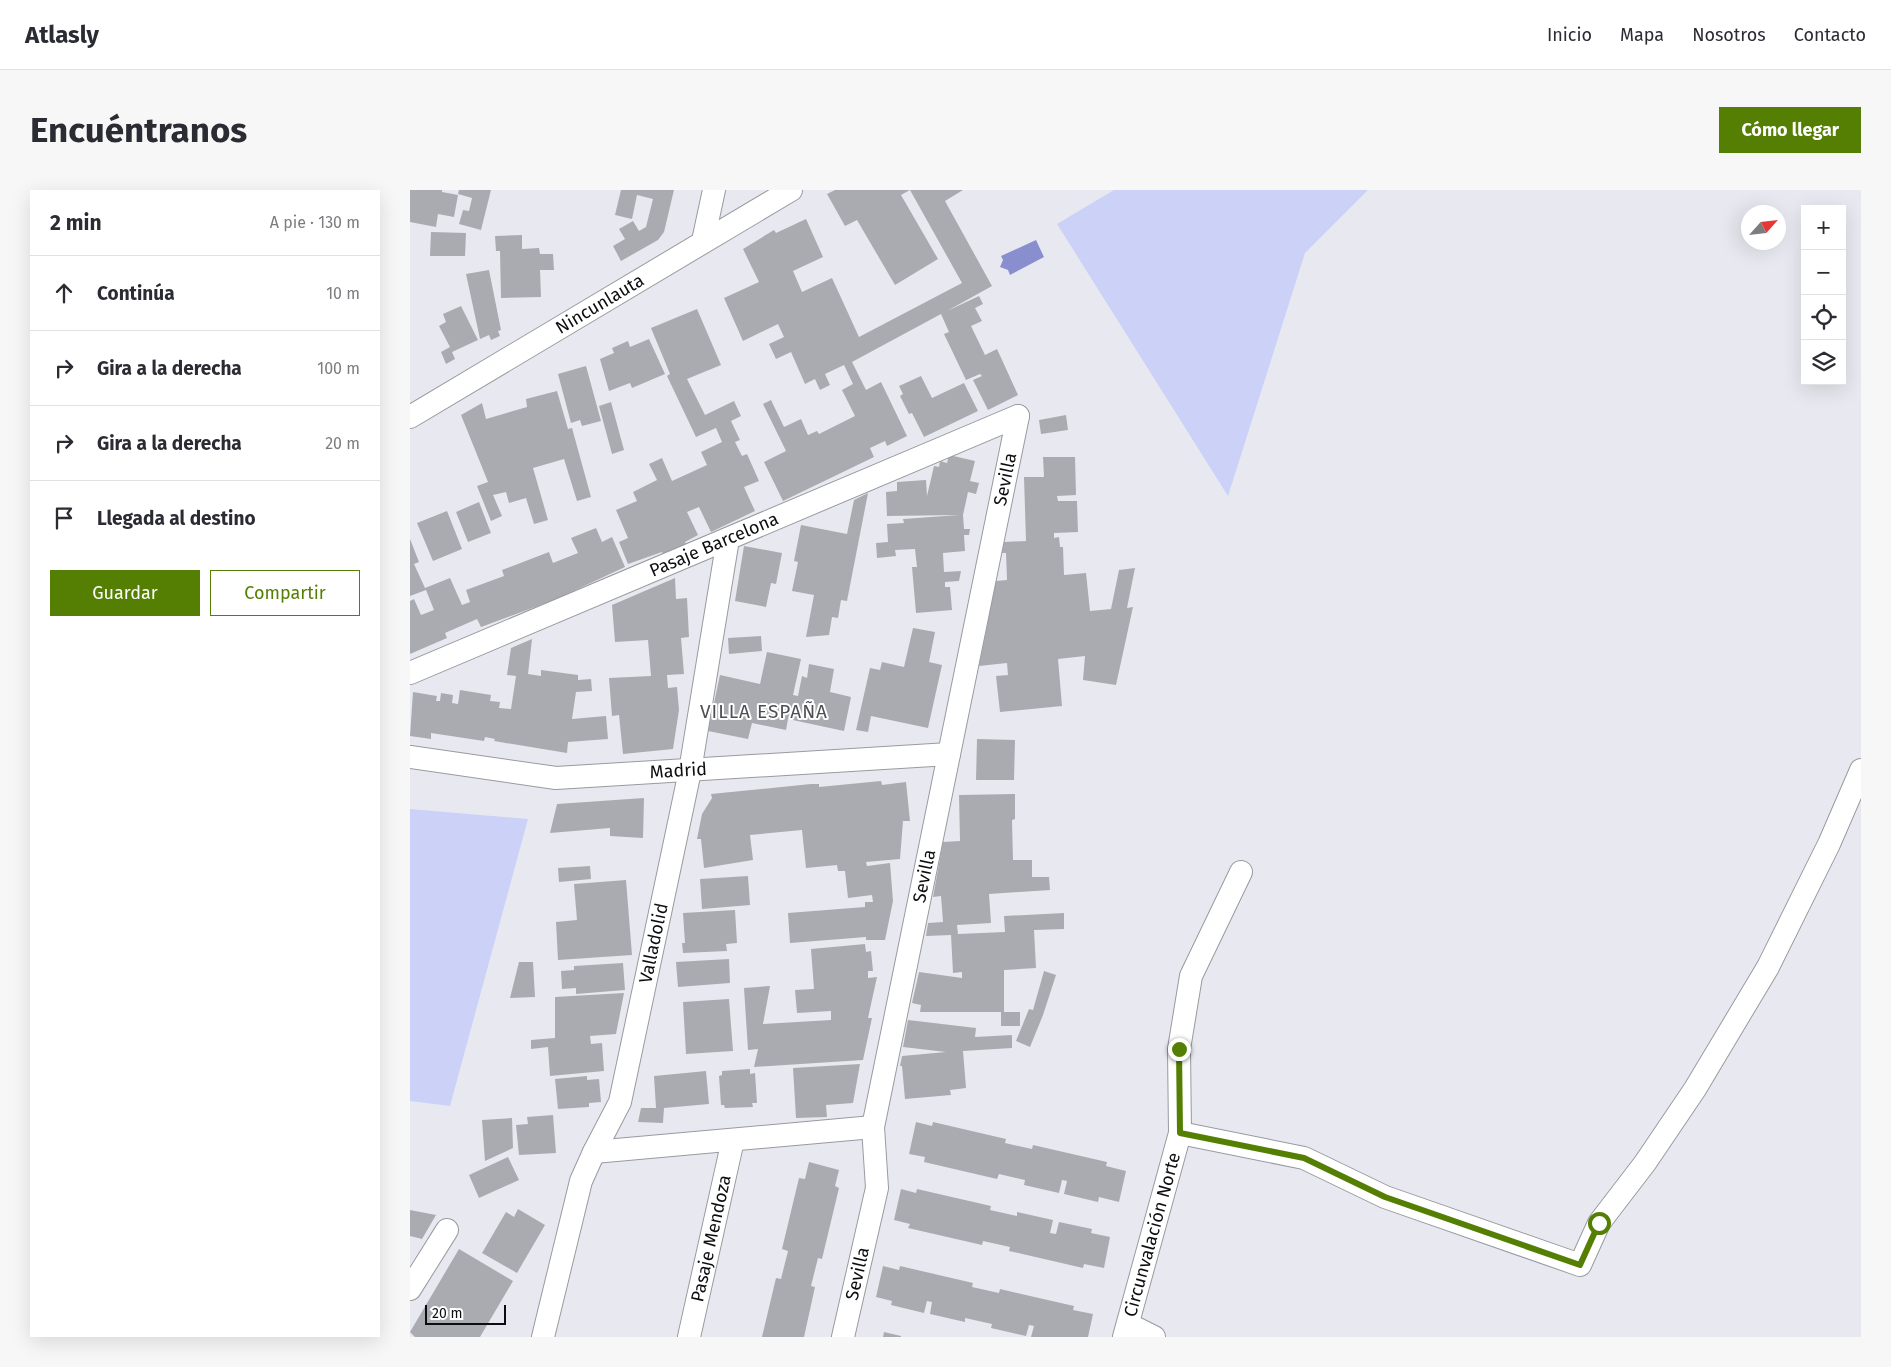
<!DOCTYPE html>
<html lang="es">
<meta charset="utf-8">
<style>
body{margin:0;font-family:"Fira Sans",sans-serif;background:#f7f7f7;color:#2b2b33}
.controls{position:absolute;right:15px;top:15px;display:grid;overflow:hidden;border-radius:0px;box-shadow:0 5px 20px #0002}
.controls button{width:45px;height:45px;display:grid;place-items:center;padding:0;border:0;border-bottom:1px solid #e1e1e2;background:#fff;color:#2b2b33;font:25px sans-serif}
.compass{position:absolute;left:1331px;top:15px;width:45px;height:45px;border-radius:50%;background:#fff;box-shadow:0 5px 20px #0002;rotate:63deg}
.scale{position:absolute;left:15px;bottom:12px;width:81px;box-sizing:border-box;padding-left:5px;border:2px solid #0c0d0f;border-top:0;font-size:14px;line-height:18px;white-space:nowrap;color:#0c0d0f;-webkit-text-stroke:4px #fff;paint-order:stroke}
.stop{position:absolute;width:15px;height:15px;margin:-11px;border:4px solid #547f02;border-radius:50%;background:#fff}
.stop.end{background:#547f02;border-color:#fff;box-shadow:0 1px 5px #0008}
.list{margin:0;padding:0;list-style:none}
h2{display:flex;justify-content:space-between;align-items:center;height:65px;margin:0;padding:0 20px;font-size:21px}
h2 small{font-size:16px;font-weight:400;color:#7c7c81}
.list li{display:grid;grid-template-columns:32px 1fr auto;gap:15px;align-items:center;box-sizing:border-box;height:75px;padding:0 20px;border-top:1px solid #e1e1e2}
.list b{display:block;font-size:19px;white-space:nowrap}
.list em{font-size:16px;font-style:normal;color:#7c7c81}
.actions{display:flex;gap:10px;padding:15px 20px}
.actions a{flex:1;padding:11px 0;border:1px solid #547f02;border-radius:0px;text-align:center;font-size:18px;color:#547f02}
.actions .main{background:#547f02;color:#fff}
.icon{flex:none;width:28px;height:28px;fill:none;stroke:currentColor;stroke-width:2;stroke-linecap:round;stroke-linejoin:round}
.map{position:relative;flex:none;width:1451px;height:1147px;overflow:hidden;border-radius:0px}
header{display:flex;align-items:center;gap:30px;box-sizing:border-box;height:70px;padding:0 25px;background:#fff;border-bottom:1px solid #e1e1e2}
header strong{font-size:24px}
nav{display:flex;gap:28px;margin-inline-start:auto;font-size:18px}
.intro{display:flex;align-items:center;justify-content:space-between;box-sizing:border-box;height:120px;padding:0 30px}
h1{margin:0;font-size:35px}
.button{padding:12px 22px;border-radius:0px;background:#547f02;color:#fff;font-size:18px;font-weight:700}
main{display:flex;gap:30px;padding:0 30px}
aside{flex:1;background:#fff;border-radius:0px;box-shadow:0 5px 20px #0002}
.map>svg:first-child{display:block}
.green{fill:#ccd1f8}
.water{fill:#898fce}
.building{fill:#aaabb1}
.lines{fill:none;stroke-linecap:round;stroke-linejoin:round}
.street-casing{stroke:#999aa0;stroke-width:24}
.street{stroke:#fff;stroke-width:22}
.route{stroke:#547f02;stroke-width:6}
.labels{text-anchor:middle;stroke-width:4;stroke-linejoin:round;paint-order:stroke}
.street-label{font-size:18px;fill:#0c0d0f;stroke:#fff}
.neighbourhood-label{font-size:19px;letter-spacing:1px;fill:#4e4f54;stroke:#fff}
</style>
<header>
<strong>Atlasly</strong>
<nav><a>Inicio</a><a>Mapa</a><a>Nosotros</a><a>Contacto</a></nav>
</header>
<div class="intro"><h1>Encuéntranos</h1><a class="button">Cómo llegar</a></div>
<main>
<aside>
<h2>2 min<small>A pie · 130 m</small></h2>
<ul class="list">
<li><svg class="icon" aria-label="ahead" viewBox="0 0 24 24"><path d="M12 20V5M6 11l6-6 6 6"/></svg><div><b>Continúa</b></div><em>10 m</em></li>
<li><svg class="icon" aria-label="right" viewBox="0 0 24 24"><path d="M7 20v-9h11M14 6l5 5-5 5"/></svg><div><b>Gira a la derecha</b></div><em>100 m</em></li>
<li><svg class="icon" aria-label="right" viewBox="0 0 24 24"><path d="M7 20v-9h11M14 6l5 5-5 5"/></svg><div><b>Gira a la derecha</b></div><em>20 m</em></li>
<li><svg class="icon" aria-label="arrive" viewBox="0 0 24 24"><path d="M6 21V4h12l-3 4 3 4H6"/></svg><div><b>Llegada al destino</b></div></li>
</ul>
<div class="actions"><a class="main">Guardar</a><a>Compartir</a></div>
</aside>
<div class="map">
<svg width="1451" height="1147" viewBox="0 0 1451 1147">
<rect width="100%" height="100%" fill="#e8e9f0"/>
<path class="green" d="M704 0H958L895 63 818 306 647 34Z
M0 619 118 629 40 916 0 911Z"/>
<path class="water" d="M626 50 634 67 600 85 598 80 590 77 593 70 591 66Z"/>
<path class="building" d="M0 0H32V2L48 5 44 27 28 24 26 37 0 32Z
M49 0H81L71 40 49 34 53 20 59 21 62 8 48 4Z
M211 0H264L254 42 248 50 211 71 203 56 215 49 209 39 223 31 229 41 236 37 243 9 227 5 222 29 205 25Z
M425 0H553L535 11 582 96 537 121 569 106 573 114 565 118 572 131 561 136 575 165 587 159 608 205 578 220 563 190 572 186 570 184 556 190 534 144 539 142 531 124 442 172 456 200 471 192 497 246 477 256 475 251 460 258 464 267 373 311 354 272 376 261 353 214 361 210 374 237 391 229 398 245 407 241 409 244 445 226 432 200 443 194 434 175 415 184 420 195 410 200 405 189 395 194 381 162 366 169 359 154 374 147 368 134 333 151 314 108 349 92 333 59 364 40 366 43 396 29 413 67 383 81 392 102 422 88 449 147 552 93 500 0 491 5 528 69 485 95 447 30 435 36 417 4Z
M21 42 56 43 55 66H20Z
M112 45V59L129 58 130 64H143L144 80H130L131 107 91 108 90 61H86L85 46Z
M79 80 91 140 88 141 90 146 81 150 79 145 70 149 56 84Z
M51 116 68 150 42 162 45 169 36 174 31 162 40 157 29 136 36 132 33 124Z
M287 119 311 175 277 189 295 225 324 211 331 226 321 231 330 250 325 252 332 266 337 264 349 291 334 297 345 321 301 342 289 317 277 322 288 345 275 352 278 357 254 368 252 362 218 374 209 352 218 348 206 320 227 311 223 302 247 290 239 274 252 268 262 291 297 275 291 262 312 252 306 238 286 247 257 186 260 184 241 138Z
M239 149 255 184 222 198 220 193 199 201 190 169 204 163 202 158 218 151 220 157Z
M176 176 191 231 172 236 170 230 161 233 148 184Z
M511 186 522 208 554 193 568 221 514 247 502 223 499 224 490 206 493 204 489 196Z
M147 201 158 239 162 238 181 307 167 311 154 269 123 278 138 330 124 334 116 308 99 313 96 302 83 305 92 326 81 331 67 296 78 292 51 225 72 213 76 229 117 217 116 209Z
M201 212 214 260 202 264 189 216Z
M656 225 658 240 631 244 629 230Z
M539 265 565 271 560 291 569 293 566 304 558 302 553 325 554 339H560L559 345H554L555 361 533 363 534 382 551 381 549 391 535 392V397H540L542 420 506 423 502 377H507L505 359 485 360 486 366 467 368 466 353 478 352 477 334 494 333 493 329 549 325 477 326 476 302 487 301V292L516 290 517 306 524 276 529 277 530 271 537 273Z
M633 267H665L666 305 647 306 648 311H667L668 342 644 343V348L649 347 650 357H653L654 385 676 383 680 421 701 419 709 380 725 378 717 418 723 417 706 495 673 490 675 466 648 469 652 516 590 522 586 486 598 485 597 473 569 476 586 391 597 390 596 363H592L594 352 616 351 614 287H634Z
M458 303 437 411 431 410 428 428 422 427 419 445 396 447 404 405 382 401 388 372 384 371 391 335 437 344 444 310Z
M69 312 81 343 58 352 46 322Z
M37 321 52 359 23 371 7 333Z
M186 338 192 352 202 347 215 377 144 410 71 437 67 429 35 443 37 448 0 464V411L4 409 11 425 24 420 16 400 0 406V349L9 372 4 374 15 398 40 388 52 415 60 412 56 400 94 386 92 380 139 362 143 373 168 363 161 348Z
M334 356 372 363 366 394 361 393 356 417 325 411Z
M265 388 266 409 277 408 279 447 271 448 274 484 257 485 258 498 267 497 269 520 263 559 213 564 209 525 202 526 199 488 241 486 238 450 205 452 202 415Z
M503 438 525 442 519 472 532 475 518 538 461 526 458 542 446 540 460 478 470 480 472 472 494 477Z
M351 446 352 461 319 464 318 448Z
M122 449 118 484 131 486V480L168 485V490L181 489 182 501 166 502 162 529 196 526 198 549 158 552 157 563 84 551 85 549 75 547 74 551 21 543V549L0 546 3 502 27 506 26 511H30L31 503 43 505 42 513 48 514 50 500 81 505 80 511 90 512 89 518 101 519 106 486 97 485 101 458Z
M357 462 391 469 383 505 388 506 392 486 397 488 399 474 424 479 420 502 441 507 434 541 378 529 376 540 342 533 338 549 298 541 310 485 350 494Z
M567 549 605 550 604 590H566Z
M471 591 472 595 496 592 500 631H493L490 669 456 672 457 676 480 673 483 711 475 750H456V747L380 753 378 723 455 717V712H463L462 705 438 708 435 681H428L427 675 396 678 392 640 340 645 343 670 294 678 291 649H287L292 624 302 608 301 604 401 594H409V597Z
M605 604V629L602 630 603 670H622V687H639L640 700 579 704 581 733 547 735 548 744 595 742 594 726 654 723V739L624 740 626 778 594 780V822H610V836H591V822H510L511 815 502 813 509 782 552 788V782L543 783 541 745 516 746 518 733 533 732 531 706 523 707 533 652 550 651 549 605Z
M234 608 233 648 200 646V638L140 643 147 614Z
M180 676 181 689 149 692 148 678Z
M338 686 340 715 292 719 290 689Z
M216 690 222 765 148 770 146 732 167 730 164 694Z
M325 720 327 753 316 754 317 761 273 763 272 753H275L273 723Z
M455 754 456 762 461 761 463 781H458V788L467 787 458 828H462L453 870 344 877 348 859 338 860 334 798 360 796 353 834 421 830V821L387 823 385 800 404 799 401 759Z
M319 769 320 793 268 797 266 772Z
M109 772H123L125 807 100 808Z
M213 773 215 800 166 804V798L152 799 151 781 164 780V776Z
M634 781 646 785 633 825 620 857 606 851 619 819 623 820Z
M214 803 206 844 180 846 181 854 192 853 194 881 140 886 138 857 121 859V850L145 848V807Z
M319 809 323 861 276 864 273 812Z
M498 830 566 838 565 847 602 845V858L553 861 556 898 540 900 541 905 495 909 492 876H490L492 866 536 862 493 857Z
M450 874 443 913 416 915 417 927 386 928 383 878Z
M340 879V884L345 883 347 913H342L343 917 315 918 314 915H311L309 886 312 885V881Z
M296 881 299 914 254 918 253 933 228 932 231 918H246L244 886Z
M177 886V890L189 889 191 912 179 913V917L148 919 145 889Z
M143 925 146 963 109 965 106 935 118 934 117 927Z
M102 928 103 958 75 971 72 930Z
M506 932 522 936 523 932 596 949 595 953 622 959 623 955 697 972 696 976 716 981 709 1012 689 1007 688 1012 654 1004 657 991 652 990 649 1003 614 995 615 990 589 984 587 989 514 972 515 967 499 964Z
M98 967 109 990 69 1008 59 985Z
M399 972 429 980 425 996 429 998 412 1069 408 1068 401 1096 405 1097 394 1147H352L366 1088 371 1089 378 1061 372 1059 389 988 395 989Z
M491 999 506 1003 507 999 581 1016 580 1020 607 1026V1022L643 1030 640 1043 646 1044 649 1032 682 1039 681 1043 700 1047 694 1078 674 1074 673 1078 599 1061 600 1057 573 1051 572 1055 498 1038 500 1034 484 1030Z
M108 1019 135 1035 107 1083 72 1063 96 1022 104 1027Z
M0 1020 26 1025 12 1049 0 1046Z
M49 1059 103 1091 70 1147H5L0 1142Z
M473 1076 489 1080 490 1076 563 1093 562 1097 589 1103 590 1099 664 1116 663 1120 683 1124 678 1147H621L624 1136 619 1135 616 1146 581 1138 582 1134 555 1128V1132L520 1124 522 1112 517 1111 514 1123 481 1115 482 1111 466 1107Z
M474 1142 491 1146V1147H473Z"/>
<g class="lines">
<defs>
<g id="street">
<path d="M293 51 304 0"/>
<path id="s1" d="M0 227 381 0"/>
<path id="s2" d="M0 483 608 226"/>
<path id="s3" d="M0 567 146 588 539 564"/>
<path d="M770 943 894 968 975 1007 1170 1075 1189 1033 1235 973 1285 899 1358 777 1419 654 1451 580"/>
<path d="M184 962 463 937"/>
<path d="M0 1099 37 1040"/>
<path d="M718 1134 744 1147"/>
<path id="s4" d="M133 1147 171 991 184 962 210 912 280 581 318 349"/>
<path id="s5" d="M279 1147 323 950"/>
<path id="s6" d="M433 1147 467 998 463 937 608 226"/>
<path id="s7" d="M714 1147 770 943 769 859 781 786 831 682"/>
</g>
</defs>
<use href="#street" class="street-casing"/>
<use href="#street" class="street"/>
</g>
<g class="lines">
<path class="route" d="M769 859 770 943 894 968 975 1007 1170 1075 1189 1033"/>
</g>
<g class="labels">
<g class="street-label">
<text dy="6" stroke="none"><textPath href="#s1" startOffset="221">Nincunlauta</textPath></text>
<text dy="6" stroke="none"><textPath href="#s6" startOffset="875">Sevilla</textPath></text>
<text dy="6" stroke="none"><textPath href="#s2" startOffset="330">Pasaje Barcelona</textPath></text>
<text dy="6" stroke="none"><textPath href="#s3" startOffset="270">Madrid</textPath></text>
<text dy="6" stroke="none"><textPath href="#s6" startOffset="470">Sevilla</textPath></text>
<text dy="6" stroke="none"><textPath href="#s4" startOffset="411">Valladolid</textPath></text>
<text dy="6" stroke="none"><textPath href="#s7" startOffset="106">Circunvalación Norte</textPath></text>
<text dy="6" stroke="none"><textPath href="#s5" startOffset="101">Pasaje Mendoza</textPath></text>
<text dy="6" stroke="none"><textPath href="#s6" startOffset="65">Sevilla</textPath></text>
</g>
<g class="neighbourhood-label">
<text x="354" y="528">VILLA ESPAÑA</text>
</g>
</g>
</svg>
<div class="controls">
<button>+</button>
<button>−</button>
<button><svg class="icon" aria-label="locate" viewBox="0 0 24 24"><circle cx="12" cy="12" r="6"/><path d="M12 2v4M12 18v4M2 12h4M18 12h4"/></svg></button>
<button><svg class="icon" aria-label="layers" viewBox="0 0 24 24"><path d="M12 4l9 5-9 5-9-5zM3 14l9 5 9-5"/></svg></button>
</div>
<svg class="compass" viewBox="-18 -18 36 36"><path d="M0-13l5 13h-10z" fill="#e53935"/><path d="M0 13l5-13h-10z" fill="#7c7c81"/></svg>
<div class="scale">20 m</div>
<div class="stop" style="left:1189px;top:1033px"></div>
<div class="stop end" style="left:769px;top:859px"></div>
</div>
</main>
